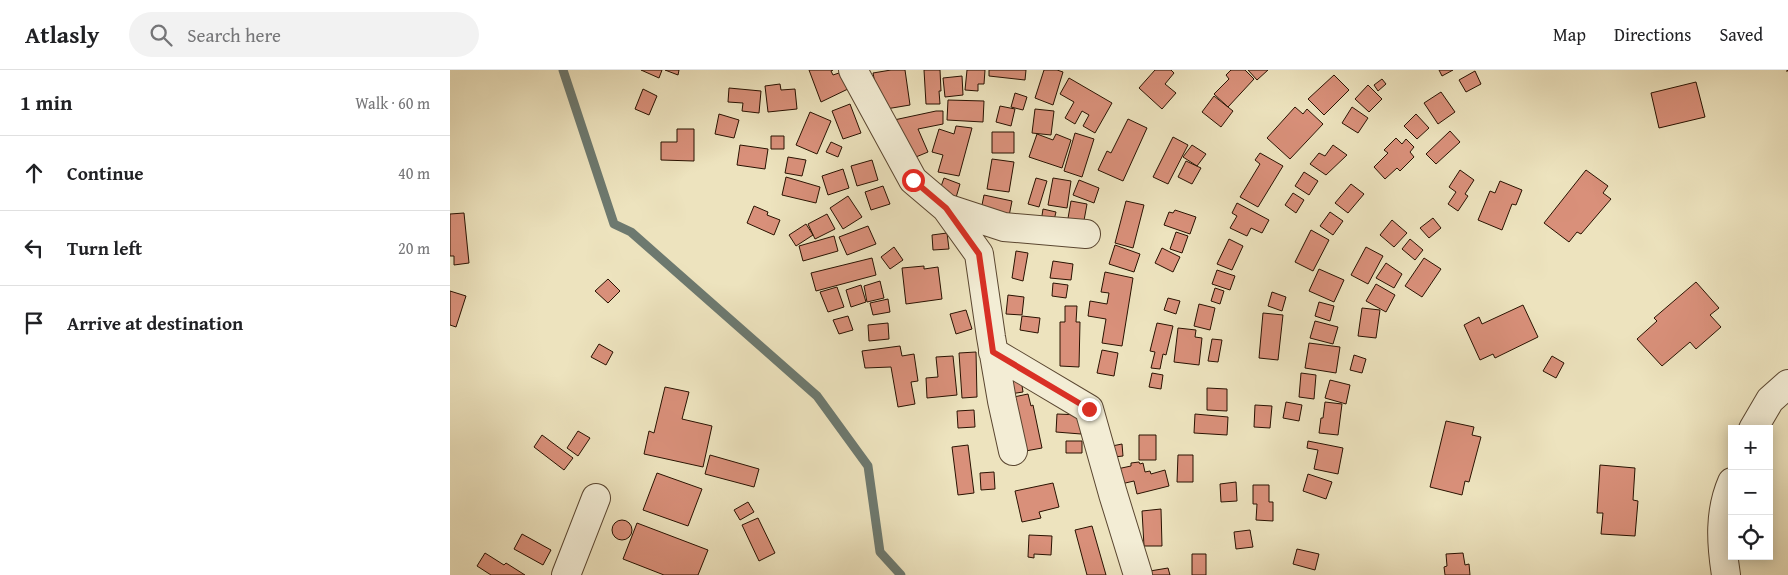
<!DOCTYPE html>
<meta charset="utf-8">
<style>
body{margin:0;font-family:"Gentium Book Plus",serif;background:#f2f2f2;color:#202124}
.controls{position:absolute;right:15px;bottom:15px;display:grid;overflow:hidden;border-radius:0px;box-shadow:0 2px 12px #0003}
.controls button{width:45px;height:45px;display:grid;place-items:center;padding:0;border:0;border-bottom:1px solid #e0e0e0;background:#fff;color:#202124;font:25px sans-serif}
.stop{position:absolute;width:15px;height:15px;margin:-11px;border:4px solid #d93025;border-radius:50%;background:#fff}
.stop.end{background:#d93025;border-color:#fff;box-shadow:0 1px 5px #0008}
.list{margin:0;padding:0;list-style:none}
h2{display:flex;justify-content:space-between;align-items:center;height:65px;margin:0;padding:0 20px;font-size:21px}
h2 small{font-size:16px;font-weight:400;color:#757577}
.list li{display:grid;grid-template-columns:32px 1fr auto;gap:15px;align-items:center;box-sizing:border-box;height:75px;padding:0 20px;border-top:1px solid #e0e0e0}
.list b{display:block;font-size:19px;white-space:nowrap}
.list em{font-size:16px;font-style:normal;color:#757577}
.icon{flex:none;width:28px;height:28px;fill:none;stroke:currentColor;stroke-width:2;stroke-linecap:round;stroke-linejoin:round}
.map{position:relative;flex:none;width:1338px;height:505px;overflow:hidden}
header{display:flex;align-items:center;gap:30px;box-sizing:border-box;height:70px;padding:0 25px;background:#fff;border-bottom:1px solid #e0e0e0}
header strong{font-size:24px}
nav{display:flex;gap:28px;margin-inline-start:auto;font-size:18px}
.search{width:350px;height:45px;background:#f2f2f2;display:flex;align-items:center;gap:12px;box-sizing:border-box;padding:0 18px;border-radius:28px;color:#757577;font-size:19px}
main{display:flex}
aside{flex:1;background:#fff}
.map>svg:first-child{display:block}
.lines{fill:none;stroke-linecap:round;stroke-linejoin:round}
.stream{stroke:#6d796f;stroke-width:9}
.building{fill:#d9907a;stroke:#291201}
.street-casing{stroke:#5a4630;stroke-width:30}
.path{stroke:#291201;stroke-width:3;stroke-dasharray:4 2.5;stroke-linecap:butt}
.street{stroke:#f3edd5;stroke-width:28}
.route{stroke:#d93025;stroke-width:6}
</style>
<header>
<strong>Atlasly</strong>
<div class="search"><svg class="icon" aria-label="search" viewBox="0 0 24 24"><circle cx="10" cy="10" r="6"/><path d="M15 15l6 6"/></svg>Search here</div>
<nav><a>Map</a><a>Directions</a><a>Saved</a></nav>
</header>
<main>
<aside>
<h2>1 min<small>Walk · 60 m</small></h2>
<ul class="list">
<li><svg class="icon" aria-label="ahead" viewBox="0 0 24 24"><path d="M12 20V5M6 11l6-6 6 6"/></svg><div><b>Continue</b></div><em>40 m</em></li>
<li><svg class="icon" aria-label="left" viewBox="0 0 24 24"><path d="M17 20v-9H6M10 6l-5 5 5 5"/></svg><div><b>Turn left</b></div><em>20 m</em></li>
<li><svg class="icon" aria-label="arrive" viewBox="0 0 24 24"><path d="M6 21V4h12l-3 4 3 4H6"/></svg><div><b>Arrive at destination</b></div></li>
</ul>
</aside>
<div class="map">
<svg width="1338" height="505" viewBox="0 0 1338 505">
<rect width="100%" height="100%" fill="#ede3be"/>
<filter id="stains"><feTurbulence type="fractalNoise" baseFrequency=".004" numOctaves="4"/><feColorMatrix values="0 0 0 0 .2 0 0 0 0 .09 0 0 0 0 .02 0 0 0 .5 -.17"/></filter>
<radialGradient id="worn" r=".72"><stop offset=".6" stop-color="#630" stop-opacity="0"/><stop offset="1" stop-color="#630" stop-opacity=".3"/></radialGradient>
<g class="lines">
<path class="stream" d="M113 0 164 154 181 162 367 326 418 396 430 482 451 505"/>
</g>
<path class="building" d="M191 0H212L209 8Z
M215 0H229L228 5Z
M359 0H383L381 1 383 5 395 1 400 18 371 32Z
M441 0H455L460 35 430 40 423 3Z
M474 0H490L491 21H489L490 34H476Z
M517 0H535L534 14H528V21L515 20Z
M539 0H576L575 10 539 6Z
M594 0H607L613 2 603 35 585 28Z
M705 0H721L724 3 715 14 726 23 712 39 689 18Z
M781 0H795L804 9 778 37 764 24 779 9 776 5Z
M798 0H818L807 10Z
M989 0H1003L992 6Z
M1025 1 1031 14 1016 22 1009 10Z
M884 5 899 20 874 45 858 29Z
M512 6 513 25 495 27 493 8Z
M619 8 662 33 645 63 633 56 639 45 632 41 625 54 615 48 624 32 610 24Z
M932 9 936 14 928 21 924 15Z
M1246 12 1255 47 1209 58 1201 23Z
M330 14 331 20 345 19 347 39 318 42 315 16Z
M918 15 932 29 919 42 905 29Z
M279 18 311 21 309 43 292 41 293 33 278 32Z
M193 19 207 26 199 45 185 39Z
M991 22 1005 42 988 54 974 33Z
M565 23 577 27 573 40 561 37Z
M764 26 783 41 771 57 752 42Z
M498 30 534 31 533 52 497 50Z
M400 34 411 63 393 69 382 41Z
M550 36 565 39 561 56 546 52Z
M845 37 853 44 857 39 873 54 840 89 817 68Z
M902 37 918 48 908 63 892 53Z
M585 39 604 41 601 65 582 63Z
M486 41H493V54L468 59 478 82 461 89 444 50Z
M360 42 381 51 367 84 346 75Z
M269 44 289 50 284 68 265 64Z
M966 44 979 58 967 69 954 56Z
M678 49 697 58 673 111 648 100 657 81 661 83Z
M506 56 522 58 509 106 488 102 493 85 482 82 489 59 504 64Z
M227 59H244V91L211 90V72H227Z
M1000 61 1010 72 986 94 976 84Z
M542 62H564V83H542Z
M625 63 644 69 632 107 614 101Z
M587 64 603 70 606 64 621 70 612 98 579 87Z
M321 66H334V79H321Z
M723 67 738 75 718 114 703 107Z
M946 68 952 74 956 69 964 77 960 82 964 87 950 101 947 98 935 109 924 97 938 83 934 80Z
M381 72 392 77 388 87 376 82Z
M290 75 318 79 315 99 287 95Z
M742 75 756 84 747 96 733 87Z
M883 75 897 85 876 105 860 94 869 83 875 86Z
M810 83 833 96 808 137 790 127 810 94 805 90Z
M338 87 356 90 352 106 335 103Z
M542 89 564 92 559 122 537 119Z
M422 90 428 110 407 116 401 96Z
M736 91 751 98 742 114 728 107Z
M393 99 399 118 378 125 372 106Z
M1010 100 1024 110 1015 124 1018 126 1008 141 998 134 1006 122 999 117Z
M1136 100 1158 116 1153 123 1161 129 1131 164 1127 162 1119 172 1094 153Z
M854 102 868 111 859 125 845 116Z
M336 107 370 117 366 133 332 125Z
M494 108 510 114 505 131 488 125Z
M586 108 597 111 589 137 578 134Z
M603 108 621 111 617 138 598 135Z
M629 110 649 118 644 133 623 125Z
M1050 111 1072 120 1066 135 1062 134 1052 160 1028 150 1040 121 1045 123Z
M901 114 914 124 898 143 885 133Z
M433 116 440 134 421 140 415 122Z
M843 123 854 130 846 143 835 135Z
M534 125 562 131 558 151 530 145Z
M398 126 412 147 393 159 380 138Z
M621 131 637 134 633 156 617 154Z
M676 131 694 135 683 178 665 173Z
M787 133 819 150 812 163 801 158 797 166 780 158 787 146 782 143Z
M304 136 318 142 317 145 330 150 324 165 297 153Z
M593 139 606 142 603 154 591 152Z
M725 140 746 147 740 164 714 155 719 142 723 143Z
M880 142 893 151 883 165 870 156Z
M14 143 19 193 4 195V186H0V144Z
M377 144 385 159 365 169 358 154Z
M983 148 991 158 979 168 970 158Z
M942 150 957 163 944 177 930 165Z
M356 154 363 165 346 176 339 165Z
M418 156 426 174 397 185 389 167Z
M861 160 879 170 863 201 845 192Z
M726 162 738 166 732 183 720 179Z
M497 163 499 179 483 180 482 165Z
M384 166 388 181 353 191 349 176Z
M779 169 793 176 782 200 767 194Z
M960 169 973 180 965 190 952 179Z
M665 175 690 184 684 202 659 194Z
M444 177 453 190 440 199 431 187Z
M916 177 933 186 918 214 901 205Z
M712 178 730 187 723 202 705 193Z
M566 181 578 183 573 211 562 208Z
M422 188 426 205 366 221 361 203Z
M974 188 991 199 972 227 955 216Z
M603 191 623 194 621 210 600 208Z
M936 193 952 204 944 218 926 208Z
M474 196V199L488 197 492 229 456 234 452 198Z
M869 199 894 210 884 232 859 221Z
M767 200 785 206 780 220 762 214Z
M655 202 683 208 672 276 652 273 656 249 638 246 640 231 657 234 659 223 651 222Z
M158 209 170 221 158 233 145 221Z
M430 211 434 228 417 232 414 216Z
M1246 212 1269 238 1260 245 1271 257 1246 279 1240 272 1212 296 1187 269 1207 251 1204 248Z
M603 213 618 215 616 228 602 226Z
M926 214 945 225 936 242 916 231Z
M411 215 416 232 401 237 396 220Z
M387 217 394 237 378 242 370 222Z
M765 218 774 221 770 234 761 231Z
M0 221 16 226 6 257 0 255Z
M822 222 836 227 832 241 818 236Z
M558 225 574 227 572 245 556 244Z
M718 228 730 231 726 244 714 240Z
M438 229 440 242 423 245 420 233Z
M869 232 884 236 880 251 865 246Z
M749 234 765 238 760 260 744 256Z
M1073 235 1088 267 1045 288 1043 284 1030 290 1014 255 1029 247 1032 254Z
M615 236H627L626 252H630L629 297 610 296V252H615Z
M912 238 930 240 926 268 908 266Z
M516 240 522 259 506 264 500 244Z
M813 243 833 245 828 290 809 288Z
M398 246 403 260 389 264 383 250Z
M572 246 590 248 588 263 570 260Z
M865 251 888 257 883 274 860 268Z
M438 253 439 269 419 271 418 255Z
M707 253 723 256 716 285 713 284 710 299 701 298 705 282 700 281Z
M728 258 746 260 745 267 752 268 749 295 724 292Z
M762 269 772 270 768 292 758 291Z
M859 273 890 277 886 303 855 298Z
M149 274 163 282 156 295 141 287Z
M450 276 452 286 464 284 468 311 461 312 465 334 448 337 441 297 415 298 412 281Z
M652 280 668 283 664 306 647 303Z
M526 282 527 327 512 328 509 283Z
M904 285 916 289 912 303 900 300Z
M503 286 507 325 477 328 476 308 488 307 486 287Z
M1102 286 1114 293 1106 308 1093 301Z
M570 303 573 322 560 324 557 305Z
M702 303 713 305 711 319 699 317Z
M851 303 866 305 864 329 849 327Z
M880 310 900 315 896 334 875 328Z
M215 317 239 322 232 349 262 356 253 397 194 384 199 361 204 363Z
M757 318 777 319V341L757 340Z
M578 324 581 336 583 335 592 378 570 382 559 328Z
M836 332 852 335 849 351 833 348Z
M875 332 892 334 888 365 869 363 871 348H873Z
M805 335 822 336 820 358 804 357Z
M524 340 525 357 508 358 507 341Z
M607 344 631 345V364L606 362Z
M745 344 778 347 777 365 744 363Z
M996 351 1024 357 1022 365 1031 367 1019 412 1015 411 1012 425 980 417Z
M128 361 140 368 128 386 117 378Z
M92 365 123 388 114 400 84 377Z
M689 365H706V390H689Z
M616 371H632V383H616Z
M858 371 893 378 888 404 864 399 868 380 857 378Z
M672 374 673 386 664 387 662 376Z
M518 375 524 423 508 425 502 377Z
M260 385 309 399 304 417 255 404Z
M728 385H743V412H727Z
M689 392 690 394 693 393 695 402 700 401 701 404 715 400 719 416 687 424 684 411 671 414 667 399 681 396V393Z
M1150 395 1185 398 1183 430 1188 431 1185 466 1151 464 1153 443H1147Z
M544 402 545 419 531 420 530 403Z
M207 403 252 419 238 456 193 440Z
M858 404 882 412 876 429 853 421Z
M786 412 787 431 771 432 770 414Z
M603 413 609 437 589 442 591 448 572 452 565 421Z
M803 415H819V432H823V451L806 450 807 434H803Z
M298 432 304 442 290 450 284 440Z
M711 439 712 476H694L692 441Z
M308 448 325 483 309 491 292 455Z
M162 460a10 10 0 1 1 20 0a10 10 0 1 1-20 0Z
M187 453 258 480 248 505H214L173 489Z
M642 456 656 505H637L625 460Z
M800 460 803 477 786 479 784 462Z
M72 464 101 480 93 495 64 479Z
M579 465 602 466 601 485 584 484V488L578 487Z
M847 479 869 484 865 500 843 494Z
M35 483 54 495 56 493 75 505H41L27 496Z
M1013 483 1015 495 1019 494 1020 505H995L994 497 997 496 996 484Z
M742 484H756V505H742Z
M718 498 720 505H701L700 501Z"/>
<g class="lines">
<defs>
<path id="street" d="M403 0 463 110 496 138 554 157 636 164
M496 138 529 184 541 267 552 331 563 381
M543 282 639 339 663 424 688 505
M1303 359 1320 330 1338 314
M116 505 146 428
M1276 505C1271 473 1269 442 1282 412"/>
</defs>
<use href="#street" class="street-casing"/>
<path class="path" d="M1337 0 1338 1"/>
<use href="#street" class="street"/>
</g>
<g class="lines">
<path class="route" d="M463 110 496 138 529 184 543 282 639 339"/>
</g>
<rect width="100%" height="100%" filter="url(#stains)"/>
<rect width="100%" height="100%" fill="url(#worn)"/>
</svg>
<div class="controls">
<button>+</button>
<button>−</button>
<button><svg class="icon" aria-label="locate" viewBox="0 0 24 24"><circle cx="12" cy="12" r="6"/><path d="M12 2v4M12 18v4M2 12h4M18 12h4"/></svg></button>
</div>
<div class="stop" style="left:463px;top:110px"></div>
<div class="stop end" style="left:639px;top:339px"></div>
</div>
</main>
